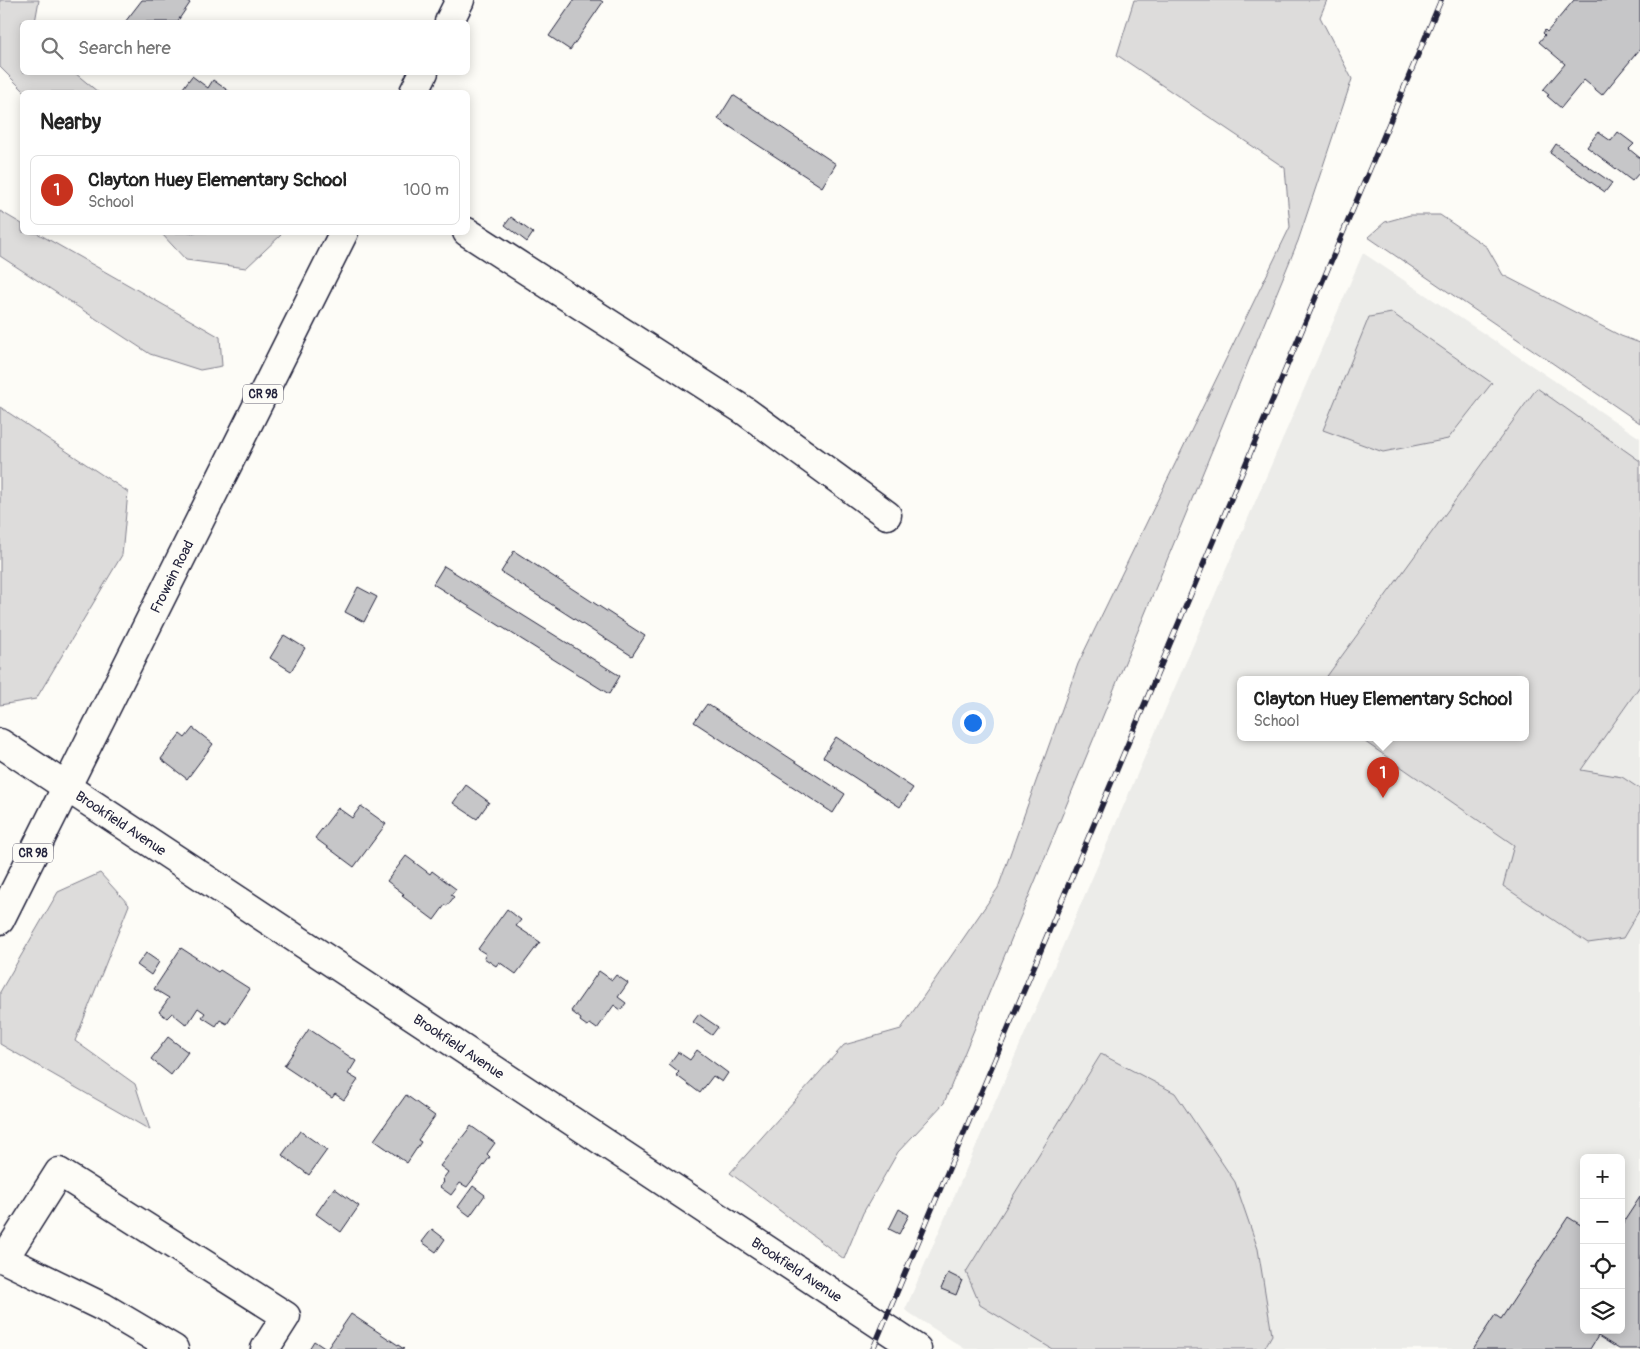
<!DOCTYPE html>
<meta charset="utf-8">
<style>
body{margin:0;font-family:Pangolin,sans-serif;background:#f2f2f2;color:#222}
.controls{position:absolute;right:15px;bottom:15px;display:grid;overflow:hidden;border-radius:8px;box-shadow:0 2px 12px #0003}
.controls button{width:45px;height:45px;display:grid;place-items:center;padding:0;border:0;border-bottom:1px solid #e0e0e0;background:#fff;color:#222;font:25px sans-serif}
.you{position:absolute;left:972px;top:722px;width:18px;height:18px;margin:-12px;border:4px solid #fff;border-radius:50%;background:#1a73e8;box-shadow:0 0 0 8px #1a73e833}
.badge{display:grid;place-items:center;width:32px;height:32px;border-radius:50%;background:#c8321e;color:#fff;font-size:16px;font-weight:700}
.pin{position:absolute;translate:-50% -41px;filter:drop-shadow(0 1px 2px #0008)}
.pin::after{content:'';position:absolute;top:26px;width:18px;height:15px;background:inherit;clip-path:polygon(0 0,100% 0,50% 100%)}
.popup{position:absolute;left:1237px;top:676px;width:292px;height:65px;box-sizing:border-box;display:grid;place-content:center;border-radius:8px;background:#fff;filter:drop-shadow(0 1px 4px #0005);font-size:16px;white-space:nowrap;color:#767676}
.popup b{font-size:19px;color:#222}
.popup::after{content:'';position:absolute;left:50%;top:100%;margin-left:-10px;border:10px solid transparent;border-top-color:#fff}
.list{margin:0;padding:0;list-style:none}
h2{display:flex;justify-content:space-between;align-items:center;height:65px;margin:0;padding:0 20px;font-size:21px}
h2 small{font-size:16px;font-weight:400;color:#767676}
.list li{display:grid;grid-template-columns:32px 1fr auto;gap:15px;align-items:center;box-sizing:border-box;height:70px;margin:0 10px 10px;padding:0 10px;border:1px solid #e0e0e0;border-radius:8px}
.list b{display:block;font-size:19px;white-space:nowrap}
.list p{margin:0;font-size:16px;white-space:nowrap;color:#767676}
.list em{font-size:16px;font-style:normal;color:#767676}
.icon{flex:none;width:28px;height:28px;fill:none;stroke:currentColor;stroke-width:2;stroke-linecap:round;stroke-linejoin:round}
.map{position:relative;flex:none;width:1640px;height:1349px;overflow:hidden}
.search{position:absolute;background:#fff;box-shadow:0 2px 12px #0003;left:20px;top:20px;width:450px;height:55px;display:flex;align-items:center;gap:12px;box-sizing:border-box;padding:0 18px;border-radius:8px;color:#767676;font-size:19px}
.panel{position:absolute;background:#fff;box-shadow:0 2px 12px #0003;left:20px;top:90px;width:450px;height:145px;border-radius:8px}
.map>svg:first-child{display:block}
.built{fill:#ecece9;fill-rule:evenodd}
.green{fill:#dddcdb;stroke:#807f8b}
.building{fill:#c6c6c8;stroke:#22223b}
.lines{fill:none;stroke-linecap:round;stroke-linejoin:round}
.minor-casing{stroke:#22223b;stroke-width:31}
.major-casing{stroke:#22223b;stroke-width:31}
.minor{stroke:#fdfcf7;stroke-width:28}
.major{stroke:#fdfcf7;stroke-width:28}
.rail-casing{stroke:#22223b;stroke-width:5.5}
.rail{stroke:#fdfcf7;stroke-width:4;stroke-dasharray:11;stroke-linecap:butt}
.labels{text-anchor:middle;stroke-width:4;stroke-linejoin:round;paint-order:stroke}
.shield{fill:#fdfcf7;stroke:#646373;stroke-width:1}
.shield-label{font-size:12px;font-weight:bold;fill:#22223b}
.street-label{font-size:14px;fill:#22223b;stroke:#fdfcf7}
</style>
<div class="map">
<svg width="1640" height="1349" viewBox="0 0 1640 1349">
<rect width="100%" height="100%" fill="#fdfcf7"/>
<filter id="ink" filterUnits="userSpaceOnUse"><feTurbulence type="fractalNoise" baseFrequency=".02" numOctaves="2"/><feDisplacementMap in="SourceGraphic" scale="10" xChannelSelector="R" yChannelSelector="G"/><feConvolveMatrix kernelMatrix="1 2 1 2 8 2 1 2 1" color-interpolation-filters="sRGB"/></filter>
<g filter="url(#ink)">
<path class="built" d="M1363 253 1640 438V1349H965L905 1310ZM1240 679H1526V737H1240ZM1584 1158H1621V1330H1584Z"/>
<path class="green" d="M0 0H39L35 22H22V72L75 73 98 92H25L0 67Z
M1134 0H1327L1320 17 1352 79 1298 241 944 1103 898 1152 863 1213 844 1259 730 1173 844 1045 901 1029 998 888 1078 664 1290 227 1285 168 1117 55Z
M0 211 22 224V232L37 233 220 337 222 366 200 370 150 354 0 256Z
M1410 215H1440L1487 247 1503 275 1621 336 1640 343V423L1368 237 1385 222Z
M277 232 281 235 246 268 186 260 161 233Z
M1392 313 1492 383 1448 439 1383 452 1323 430 1369 317Z
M1537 388 1640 461V686L1581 770 1622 777 1640 789V909L1623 938 1588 943 1503 886 1514 845 1358 737H1526V679H1325Z
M0 407 128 492 122 555 36 699 0 705Z
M100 873 129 905 75 1041 135 1084 150 1130 0 1044V992L58 892Z
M1101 1054 1175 1093 1235 1182 1258 1249 1272 1335 1264 1349H1052L980 1305 966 1272Z"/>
<path class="building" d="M142 0H186L190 3 177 22H125Z
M574 0H600L603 2 570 50 549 36Z
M1574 0H1640V49L1602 95 1584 80 1561 108 1547 96 1549 95 1543 90 1565 64 1539 42 1545 35 1543 33 1545 30 1547 32Z
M192 76 208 88 213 80 230 92H180Z
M733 95 836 164 822 187 718 119Z
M1598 132 1611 141 1618 132 1634 144 1629 149 1640 158V172L1632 181 1587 147Z
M1556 144 1612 183 1605 192 1550 153Z
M511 217 533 233 527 242 505 225Z
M514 551 645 636 632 656 501 572Z
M444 566 620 676 609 694 433 584Z
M358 587 377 597 364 622 345 612Z
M284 635 305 648 291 671 270 658Z
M707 704 845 794 833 813 694 722Z
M193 728 213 744 187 779 161 759 180 734 185 738Z
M836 737 913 788 900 807 823 757Z
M466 785 489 802 477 819 453 803Z
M361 806 386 824 354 867 315 838 338 808 352 818Z
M406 856 430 874 432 871 456 889 451 895 454 897 447 906 445 905 434 920 402 896 404 894 387 881Z
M507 909 521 920 516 926 540 942 516 974 499 962 496 966 484 958 486 954 478 949Z
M181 948 218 972 220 970 250 989 227 1024 220 1020 216 1026 202 1017 205 1013 198 1008 187 1025 172 1013 167 1018 159 1012 169 998 154 989Z
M146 953 159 962 151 975 137 965Z
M599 971 612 980 616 975 628 983 618 997 626 1003 621 1010 614 1005 597 1029 590 1024 587 1026 580 1021 581 1019 571 1011Z
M699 1014 718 1027 712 1035 693 1022Z
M309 1029 356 1061 348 1074 358 1080 344 1100 335 1094 332 1098 284 1066Z
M168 1037 188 1052 171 1075 151 1059Z
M697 1050 728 1073 722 1082 713 1076 700 1093 676 1075 679 1072 669 1064 678 1052 690 1060Z
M406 1095 435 1116 418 1140 421 1142 407 1163 374 1140Z
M471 1126 495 1143 487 1154 490 1157 467 1187 460 1183 451 1195 440 1187 444 1182 442 1180 448 1172 440 1166Z
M300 1131 327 1150 309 1175 282 1155Z
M473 1186 485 1195 470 1216 458 1207Z
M334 1188 359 1206 341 1232 316 1214Z
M1640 1197V1349H1619L1598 1336 1590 1349H1473L1495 1315 1501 1319 1568 1217 1584 1227V1330H1621V1226Z
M899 1209 909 1215 899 1234 889 1229Z
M432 1229 445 1239 436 1252 422 1242Z
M948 1273 962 1280 956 1295 941 1289Z
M351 1314 404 1349H327Z
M314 1341 326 1349H309Z"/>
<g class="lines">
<defs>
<path id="minor" d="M467 232 745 411 887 515
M0 1257 103 1307 174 1349
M4 1259 59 1172 286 1316 265 1349"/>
<g id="major">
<path d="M449 22 460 0"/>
<path d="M414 92 424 72"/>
<path id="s1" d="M0 743 917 1349"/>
<path id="s2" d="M0 920 344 232"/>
</g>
</defs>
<use href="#minor" class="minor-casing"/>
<use href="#major" class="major-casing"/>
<use href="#minor" class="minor"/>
<use href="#major" class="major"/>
<defs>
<path id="rail" d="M873 1349 1441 0"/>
</defs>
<use href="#rail" class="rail-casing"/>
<use href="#rail" class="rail"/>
</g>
</g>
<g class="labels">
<g class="shield">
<rect x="243" y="384.5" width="40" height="19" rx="4"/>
<rect x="13" y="843.5" width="40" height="19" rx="4"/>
</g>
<g class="shield-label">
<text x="263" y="398">CR 98</text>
<text x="33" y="857">CR 98</text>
</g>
<g class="street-label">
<text dy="5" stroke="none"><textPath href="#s2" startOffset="384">Frowein Road</textPath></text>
<text dy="5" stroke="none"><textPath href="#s1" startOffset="145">Brookfield Avenue</textPath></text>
<text dy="5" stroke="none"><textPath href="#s1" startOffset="550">Brookfield Avenue</textPath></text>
<text dy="5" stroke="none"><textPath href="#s1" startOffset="955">Brookfield Avenue</textPath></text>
</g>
</g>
</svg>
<div class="controls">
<button>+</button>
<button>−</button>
<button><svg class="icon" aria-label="locate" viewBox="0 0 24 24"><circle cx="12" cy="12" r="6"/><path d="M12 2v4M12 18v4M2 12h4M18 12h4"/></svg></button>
<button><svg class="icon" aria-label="layers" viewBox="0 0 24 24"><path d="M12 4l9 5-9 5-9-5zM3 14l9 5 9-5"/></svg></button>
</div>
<div class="you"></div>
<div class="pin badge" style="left:1383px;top:798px">1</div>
<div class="popup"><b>Clayton Huey Elementary School</b>School</div>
<div class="search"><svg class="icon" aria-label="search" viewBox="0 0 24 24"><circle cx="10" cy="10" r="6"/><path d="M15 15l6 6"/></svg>Search here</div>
<section class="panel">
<h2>Nearby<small></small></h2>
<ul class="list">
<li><span class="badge">1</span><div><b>Clayton Huey Elementary School</b><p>School</p></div><em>100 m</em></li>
</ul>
</section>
</div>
